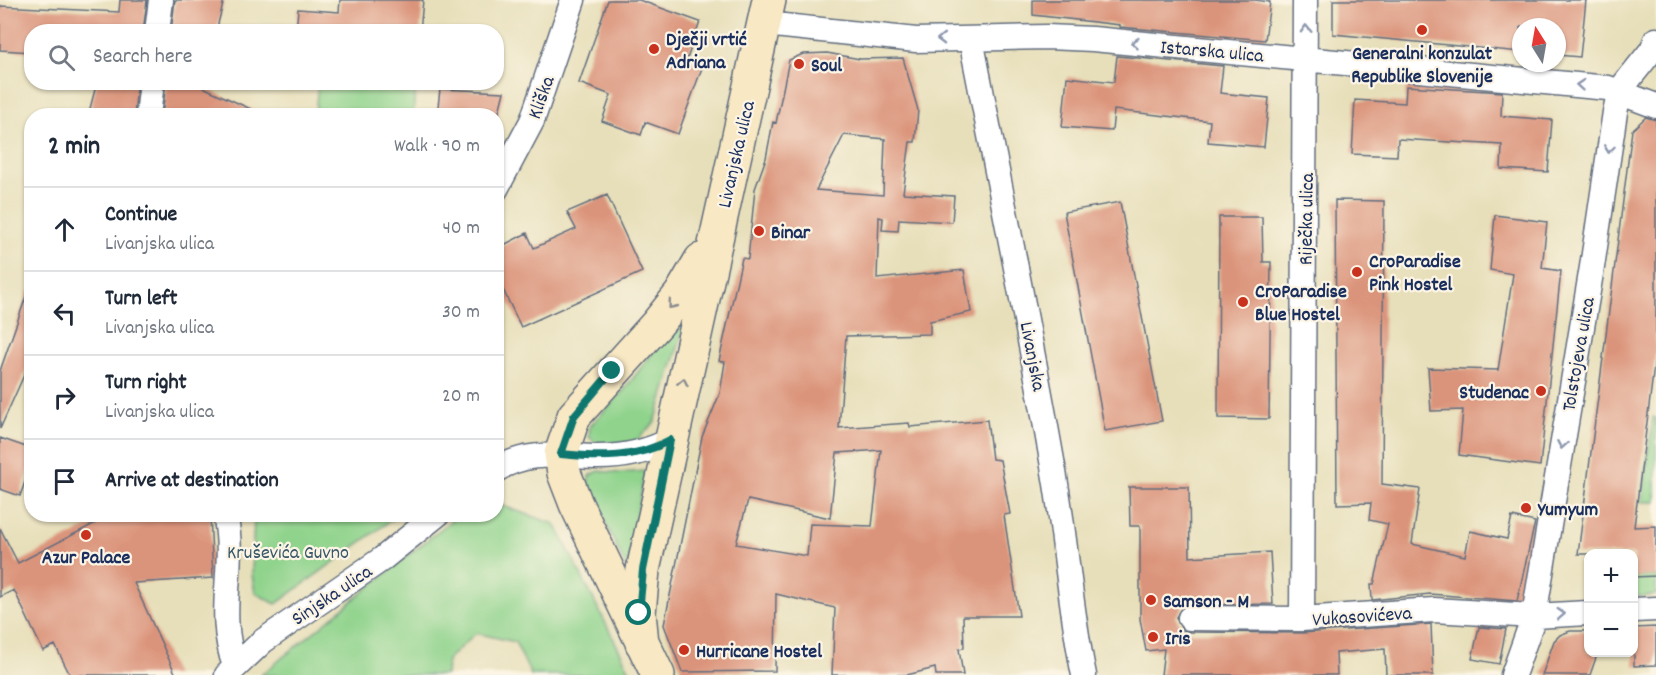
<!DOCTYPE html>
<meta charset="utf-8">
<style>
body{margin:0;font-family:Dekko,sans-serif;background:#f6f6f7;color:#1f2937}
.controls{position:absolute;right:18px;bottom:18px;display:grid;overflow:hidden;border-radius:12px;box-shadow:0 2px 4px #0004}
.controls button{width:54px;height:54px;display:grid;place-items:center;padding:0;border:0;border-bottom:2px solid #e0e1e3;background:#fff;color:#1f2937;font:30px sans-serif}
.compass{position:absolute;left:1512px;top:18px;width:54px;height:54px;border-radius:50%;background:#fff;box-shadow:0 2px 4px #0004;rotate:349deg}
.stop{position:absolute;width:18px;height:18px;margin:-14px;border:4px solid #0f766e;border-radius:50%;background:#fff}
.stop.end{background:#0f766e;border-color:#fff;box-shadow:0 2px 6px #0008}
.list{margin:0;padding:0;list-style:none}
h2{display:flex;justify-content:space-between;align-items:center;height:78px;margin:0;padding:0 24px;font-size:26px}
h2 small{font-size:20px;font-weight:400;color:#747a83}
.list li{display:grid;grid-template-columns:39px 1fr auto;gap:18px;align-items:center;box-sizing:border-box;height:84px;padding:0 24px;border-top:2px solid #e0e1e3}
.list b{display:block;font-size:22px;white-space:nowrap}
.list p{margin:0;font-size:20px;white-space:nowrap;color:#747a83}
.list em{font-size:20px;font-style:normal;color:#747a83}
.icon{flex:none;width:33px;height:33px;fill:none;stroke:currentColor;stroke-width:2;stroke-linecap:round;stroke-linejoin:round}
.map{position:relative;flex:none;width:1656px;height:675px;overflow:hidden}
.search{position:absolute;background:#fff;box-shadow:0 2px 4px #0004;left:24px;top:24px;width:480px;height:66px;display:flex;align-items:center;gap:15px;box-sizing:border-box;padding:0 21px;border-radius:24px;color:#747a83;font-size:22px}
.panel{position:absolute;background:#fff;box-shadow:0 2px 4px #0004;left:24px;top:108px;width:480px;height:414px;border-radius:24px}
.map>svg:first-child{display:block}
.green{fill:#8fd38c;stroke:#558175;stroke-width:1.5}
.building{fill:#db947b;fill-rule:evenodd}
.lines{fill:none;stroke-linecap:round;stroke-linejoin:round}
.street-casing{stroke:#626d7e;stroke-width:27}
.secondary-casing{stroke:#626d7e;stroke-width:36}
.street{stroke:#fff;stroke-width:24}
.secondary{stroke:#f8e8c3;stroke-width:33}
.oneway{stroke:#8d97ae}
.oneway2{stroke:#8a8c90}
.route{stroke:#0f766e;stroke-width:8}
.poi-dot{fill:#c8321e;stroke:#fcf5e5;stroke-width:2}
.labels{text-anchor:middle;stroke-width:4.5;stroke-linejoin:round;paint-order:stroke}
.poi-label{font-size:20px;font-weight:bold;fill:#1b2f5e;stroke:#fcf5e5;text-anchor:start}
.street-label{font-size:20px;fill:#1b2f5e;stroke:#fcf5e5}
.park-label{font-size:20px;fill:#38586a;stroke:#fcf5e5}
</style>
<div class="map">
<svg width="1656" height="675" viewBox="0 0 1656 675">
<rect width="100%" height="100%" fill="#fcf5e5"/>
<filter id="ink" filterUnits="userSpaceOnUse"><feTurbulence type="fractalNoise" baseFrequency=".0167" numOctaves="2"/><feDisplacementMap in="SourceGraphic" scale="12" xChannelSelector="R" yChannelSelector="G"/><feConvolveMatrix kernelMatrix="1 2 1 2 8 2 1 2 1" color-interpolation-filters="sRGB"/></filter>
<filter id="wash" filterUnits="userSpaceOnUse"><feTurbulence type="fractalNoise" baseFrequency=".008" numOctaves="4" result="noise"/><feDisplacementMap in="SourceGraphic" scale="24" xChannelSelector="R" yChannelSelector="G"/><feGaussianBlur stdDeviation="1.35" result="paint"/><feColorMatrix in="noise" values="0 0 0 0 0 0 0 0 0 0 0 0 0 0 0 0 0 1.4 0 .05"/><feComposite in="paint" operator="in"/></filter>
<g filter="url(#wash)">
<rect width="100%" height="100%" fill="#e7dfba"/>
<path class="green" d="M318 83H416L413 115H315Z
M692 302 655 422 637 440 620 446 597 444 589 437 590 426 624 390Z
M1653 417 1656 418V502H1642Z
M599 471 619 473 645 471 627 569 588 485 589 476Z
M497 504 555 524 632 675H531L515 642 476 633 447 660 446 675H261L458 515 496 514Z
M254 515V514L398 515 276 604 255 593 252 575Z
M1656 576V595L1634 597V577Z"/>
<g id="blocks">
<path class="building" d="M120 0H147L143 32H32V52L0 50V6L119 12Z
M175 0H224L216 32H171Z
M340 0H423L420 32H296L298 9 339 12Z
M608 0H639L700 22 687 59 703 65 678 134 645 122 641 135 602 121 611 95 579 83Z
M1033 0H1255L1270 2 1265 40 1120 27V25L1033 15Z
M1333 0H1586L1580 57 1557 55V27H1521V52L1333 34Z
M827 53 860 59 903 58 918 110 915 142H910L903 193 954 196 952 222 899 219 898 231 882 230 883 218 879 217 877 279 964 270 971 312 930 321V334L846 336 839 428 909 423 910 427 987 420 992 459 1000 460 1010 514 1004 515 1019 616H963L964 648 959 649 963 675H936L935 668 907 675H832L835 608 776 594 775 671 682 672 664 625 702 437 720 393 725 362 719 361 742 258 748 259 755 189 766 158 773 122 776 123 789 60 803 54ZM844 135 885 139 883 195 816 190ZM881 450 872 526 810 524 807 556 736 544 748 500 830 518 837 453Z
M1117 56 1223 66 1220 93 1269 98 1264 147 1208 142 1210 121 1114 110 1112 131 1062 127 1067 77 1114 82Z
M97 82H126L137 85 134 116H88Z
M166 82H192L266 116H162Z
M1406 86 1502 92 1501 116 1552 120 1548 172 1501 169 1502 145 1398 139 1397 156 1352 154 1355 100 1405 103Z
M440 89 504 92 498 116H437Z
M1646 117 1656 120V350L1634 527 1656 526V576L1634 577V554H1578L1632 130Z
M607 195 642 272 521 327 496 275V249L527 233 534 248 576 229 567 212Z
M1335 200 1384 201 1382 484 1420 489 1412 544 1465 556 1470 531 1507 539 1512 517 1535 522 1517 601 1430 594 1372 600 1371 584H1374L1388 524 1369 520 1371 503 1337 504Z
M1120 202 1162 421 1105 431 1064 212Z
M1495 215 1547 222 1542 268 1561 271 1540 466 1459 455 1463 410 1431 411 1428 368 1498 370 1513 274 1490 270Z
M1219 217H1262L1263 262H1271L1269 419 1218 418Z
M28 291 32 292V357L0 429V371Z
M0 438 32 449V462L20 496 0 489Z
M1129 487H1189L1190 557 1270 552 1273 604 1184 605 1176 617 1182 630 1190 632 1302 633 1431 624 1433 675H1386L1385 649 1336 653 1337 675H1161L1164 649 1146 651 1140 619V526H1130Z
M113 514H210L213 578 134 583 176 675H70L55 645 43 651 14 590 0 597V528L18 563Z
M1479 627 1506 629 1499 664 1472 659Z
M1656 627V665L1634 666V628Z
M1570 631H1588V652H1598L1590 675H1542L1554 641 1560 635Z"/>
</g>
</g>
<g filter="url(#ink)">
<use href="#blocks" fill-opacity="0" stroke="#626d7e" stroke-width="1.5"/>
<g class="lines">
<defs>
<path id="street" d="M765 24 916 40 1047 37 1093 39 1608 88 1656 106
M157 32 161 0
M971 39C999 183 1029 327 1054 472 1066 540 1070 608 1084 675
M148 116 152 82
M496 189 532 121 573 0
M496 470C529 449 563 457 598 457 624 457 648 452 671 440
M225 514C237 569 215 610 235 666
M1634 610 1656 609
M1190 618 1302 619 1434 610 1534 616 1588 613
M1302 619 1305 0
M227 675 263 641 382 559 438 514
M1513 675 1534 616 1592 267 1615 112 1620 90 1652 50 1656 40"/>
<path id="secondary" d="M642 643 639 613 643 570 769 0
M658 675 576 504 564 473 561 454 574 416 657 324 681 294 701 260"/>
</defs>
<use href="#street" class="street-casing"/>
<use href="#secondary" class="secondary-casing"/>
<use href="#street" class="street"/>
<use href="#secondary" class="secondary"/>
</g>
<defs><path id="oneway-chevron" d="M-2-3.5L2.5 0L-2 3.5" fill="none" stroke-width="1.6" stroke-linecap="round" stroke-linejoin="round" transform="scale(1.5)"/></defs>
<g class="oneway">
<use href="#oneway-chevron" transform="translate(1306 29) rotate(-92)"/>
<use href="#oneway-chevron" transform="translate(941 39) rotate(179)"/>
<use href="#oneway-chevron" transform="translate(1135 43) rotate(-175)"/>
<use href="#oneway-chevron" transform="translate(1580 85) rotate(-175)"/>
<use href="#oneway-chevron" transform="translate(1609 149) rotate(98)"/>
<use href="#oneway-chevron" transform="translate(1562 445) rotate(100)"/>
<use href="#oneway-chevron" transform="translate(1561 614) rotate(-3)"/>
</g>
<g class="oneway2">
<use href="#oneway-chevron" transform="translate(672 305) rotate(129)"/>
<use href="#oneway-chevron" transform="translate(683 382) rotate(-78)"/>
</g>
</g>
<g class="lines" filter="url(#ink)">
<path class="route" d="M612 371 574 416 561 454C600 458 636 459 670 440L643 570 639 613"/>
</g>
<g class="poi-dot">
<circle cx="1422" cy="30" r="6"/>
<circle cx="654" cy="49" r="6"/>
<circle cx="799" cy="64" r="6"/>
<circle cx="759" cy="231" r="6"/>
<circle cx="1357" cy="272" r="6"/>
<circle cx="1243" cy="302" r="6"/>
<circle cx="1541" cy="391" r="6"/>
<circle cx="1526" cy="508" r="6"/>
<circle cx="86" cy="535" r="6"/>
<circle cx="1151" cy="600" r="6"/>
<circle cx="1153" cy="637" r="6"/>
<circle cx="684" cy="650" r="6"/>
</g>
<g class="labels">
<g class="poi-label">
<text x="666" y="45">Dječji vrtić<tspan x="666" dy="23">Adriana</tspan></text>
<text x="1422" y="59" text-anchor="middle">Generalni konzulat<tspan x="1422" dy="23">Republike Slovenije</tspan></text>
<text x="811" y="71">Soul</text>
<text x="771" y="238">Binar</text>
<text x="1369" y="267">CroParadise<tspan x="1369" dy="23">Pink Hostel</tspan></text>
<text x="1255" y="297">CroParadise<tspan x="1255" dy="23">Blue Hostel</tspan></text>
<text x="1529" y="398" text-anchor="end">Studenac</text>
<text x="1538" y="515">Yumyum</text>
<text x="86" y="563" text-anchor="middle">Azur Palace</text>
<text x="1163" y="607">Samson - M</text>
<text x="1165" y="644">Iris</text>
<text x="696" y="657">Hurricane Hostel</text>
</g>
<g class="street-label">
<text transform="translate(1212 50) rotate(5)" y="7">Istarska ulica</text>
<text transform="translate(540 97) rotate(-70)" y="7">Kliška</text>
<text transform="translate(735 154) rotate(-77)" y="7">Livanjska ulica</text>
<text transform="translate(1305 219) rotate(-89)" y="7">Riječka ulica</text>
<text transform="translate(1577 354) rotate(-80)" y="7">Tolstojeva ulica</text>
<text transform="translate(1034 356) rotate(79)" y="7">Livanjska</text>
<text transform="translate(331 594) rotate(-34)" y="7">Sinjska ulica</text>
<text transform="translate(1362 615) rotate(-4)" y="7">Vukasovićeva</text>
</g>
<g class="park-label">
<text x="288" y="558">Kruševića Guvno</text>
</g>
</g>
</svg>
<div class="controls">
<button>+</button>
<button>−</button>
</div>
<svg class="compass" viewBox="-18 -18 36 36"><path d="M0-13l5 13h-10z" fill="#e53935"/><path d="M0 13l5-13h-10z" fill="#747a83"/></svg>
<div class="stop" style="left:639px;top:613px"></div>
<div class="stop end" style="left:612px;top:371px"></div>
<div class="search"><svg class="icon" aria-label="search" viewBox="0 0 24 24"><circle cx="10" cy="10" r="6"/><path d="M15 15l6 6"/></svg>Search here</div>
<section class="panel">
<h2>2 min<small>Walk · 90 m</small></h2>
<ul class="list">
<li><svg class="icon" aria-label="ahead" viewBox="0 0 24 24"><path d="M12 20V5M6 11l6-6 6 6"/></svg><div><b>Continue</b><p>Livanjska ulica</p></div><em>40 m</em></li>
<li><svg class="icon" aria-label="left" viewBox="0 0 24 24"><path d="M17 20v-9H6M10 6l-5 5 5 5"/></svg><div><b>Turn left</b><p>Livanjska ulica</p></div><em>30 m</em></li>
<li><svg class="icon" aria-label="right" viewBox="0 0 24 24"><path d="M7 20v-9h11M14 6l5 5-5 5"/></svg><div><b>Turn right</b><p>Livanjska ulica</p></div><em>20 m</em></li>
<li><svg class="icon" aria-label="arrive" viewBox="0 0 24 24"><path d="M6 21V4h12l-3 4 3 4H6"/></svg><div><b>Arrive at destination</b></div></li>
</ul>
</section>
</div>
